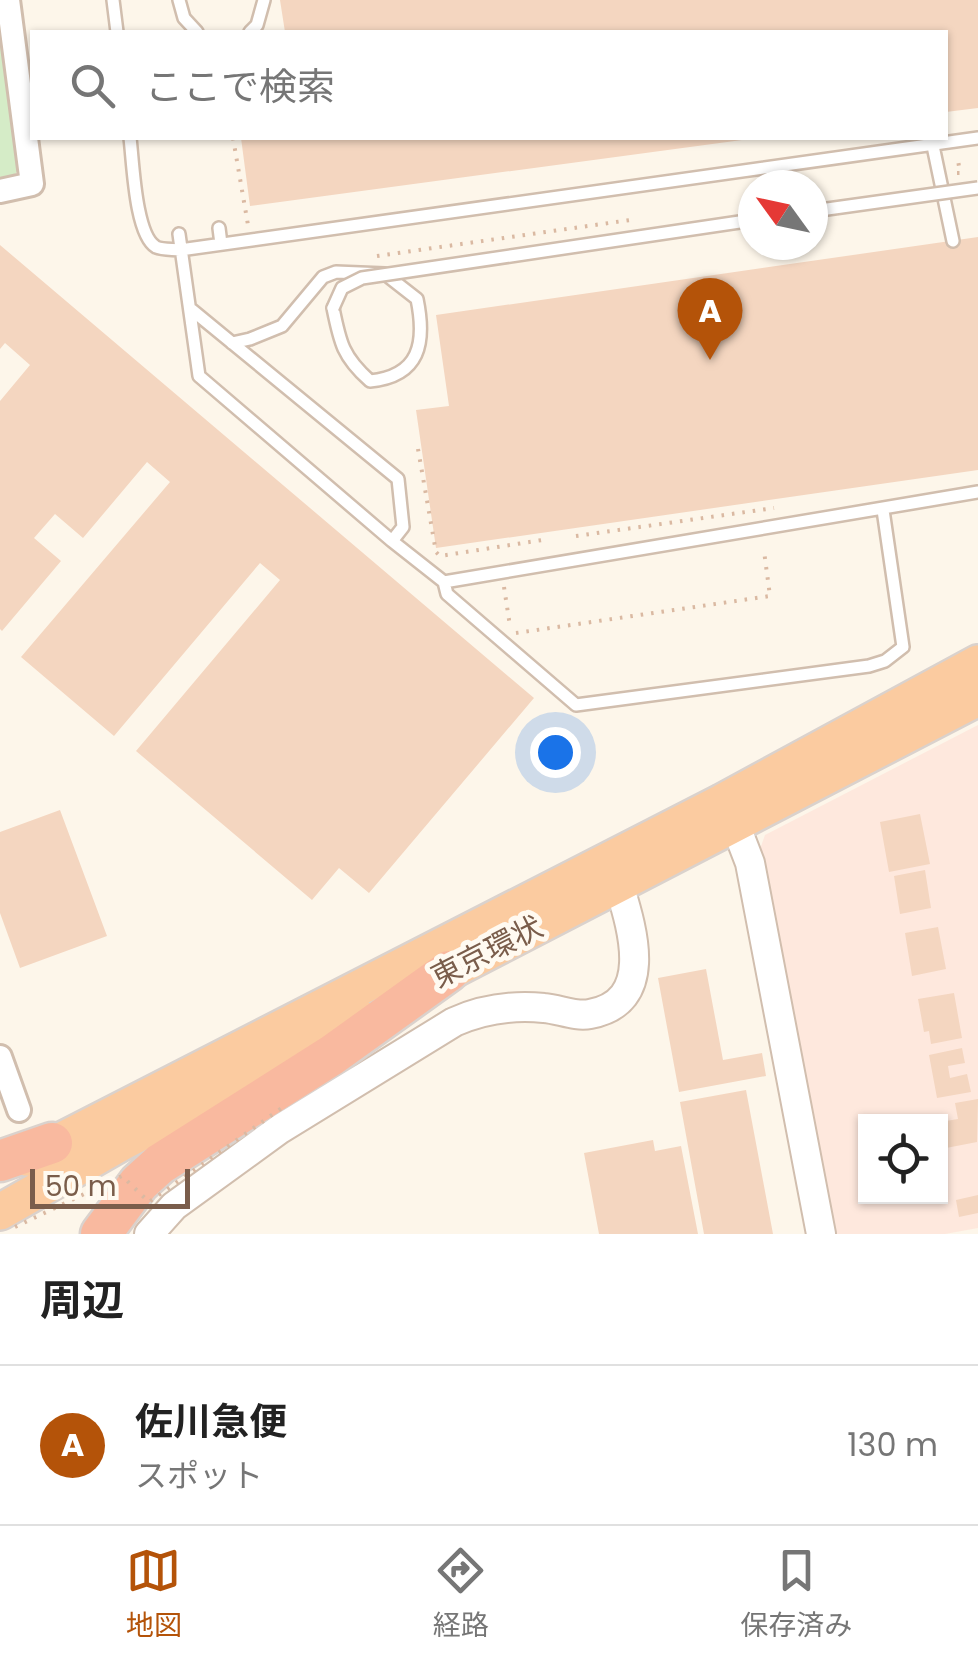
<!DOCTYPE html>
<html lang="ja">
<meta charset="utf-8">
<style>
body{margin:0;font-family:Poppins,"Noto Sans JP",sans-serif;background:#f6f6f6;color:#222}
.controls{position:absolute;right:30px;bottom:30px;display:grid;overflow:hidden;border-radius:0px;box-shadow:0 2px 8px #0004}
.controls button{width:90px;height:90px;display:grid;place-items:center;padding:0;border:0;border-bottom:2px solid #e0e0e0;background:#fff;color:#222;font:50px sans-serif}
.compass{position:absolute;left:738px;top:170px;width:90px;height:90px;border-radius:50%;background:#fff;box-shadow:0 2px 8px #0004;rotate:303deg}
.scale{position:absolute;left:30px;bottom:25px;width:160px;box-sizing:border-box;padding-left:10px;border:5px solid #7a5d4b;border-top:0;font-size:28px;line-height:35px;white-space:nowrap;color:#7a5d4b;-webkit-text-stroke:8px #fffaf1;paint-order:stroke}
.you{position:absolute;left:555px;top:752px;width:35px;height:35px;margin:-25px;border:8px solid #fff;border-radius:50%;background:#1a73e8;box-shadow:0 0 0 15px #1a73e833}
.badge{display:grid;place-items:center;width:65px;height:65px;border-radius:50%;background:#b45309;color:#fff;font-size:32px;font-weight:700}
.pin{position:absolute;translate:-50% -82px;filter:drop-shadow(0 2px 5px #0008)}
.pin::after{content:'';position:absolute;top:52px;width:35px;height:30px;background:inherit;clip-path:polygon(0 0,100% 0,50% 100%)}
.list{margin:0;padding:0;list-style:none}
h2{display:flex;justify-content:space-between;align-items:center;height:130px;margin:0;padding:0 40px;font-size:42px}
h2 small{font-size:32px;font-weight:400;color:#767676}
.list li{display:grid;grid-template-columns:65px 1fr auto;gap:30px;align-items:center;box-sizing:border-box;height:160px;padding:0 40px;border-top:2px solid #e0e0e0}
.list b{display:block;font-size:38px;white-space:nowrap}
.list p{margin:0;font-size:32px;white-space:nowrap;color:#767676}
.list em{font-size:32px;font-style:normal;color:#767676}
.icon{flex:none;width:55px;height:55px;fill:none;stroke:currentColor;stroke-width:2;stroke-linecap:round;stroke-linejoin:round}
.map{position:relative;flex:none;width:978px;height:1234px;overflow:hidden}
.search{position:absolute;background:#fff;box-shadow:0 2px 8px #0004;left:30px;right:30px;top:30px;height:110px;display:flex;align-items:center;gap:25px;box-sizing:border-box;padding:0 35px;border-radius:0px;color:#767676;font-size:38px}
.sheet{height:290px;background:#fff}
nav{display:flex;justify-content:space-around;align-items:center;box-sizing:border-box;height:140px;border-top:2px solid #e0e0e0;background:#fff;font-size:28px;color:#767676}
nav a{display:grid;justify-items:center;gap:5px}
nav .on{color:#b45309}
.map>svg:first-child{display:block}
.commercial{fill:#fee8dd;fill-rule:evenodd}
.green{fill:#d5ecc7}
.building{fill:#f4d6c0}
.lines{fill:none;stroke-linecap:round;stroke-linejoin:round}
.service-casing{stroke:#d1beae;stroke-width:16}
.minor-casing{stroke:#d1beae;stroke-width:28}
.tertiary-casing{stroke:#d1beae;stroke-width:32}
.trunk-casing{stroke:#dad2cd;stroke-width:40}
.motorway-casing{stroke:#dad2cd;stroke-width:45}
.path{stroke:#dab9a2;stroke-width:4;stroke-dasharray:2.5 8;stroke-linecap:butt}
.service{stroke:#fff;stroke-width:11}
.minor{stroke:#fff;stroke-width:22}
.tertiary{stroke:#fff;stroke-width:28}
.trunk{stroke:#fbcba0;stroke-width:35}
.motorway{stroke:#f9b99f;stroke-width:40}
.service-bridge-casing{stroke:#d1beae;stroke-width:16;stroke-linecap:butt}
.path-bridge{stroke:#dab9a2;stroke-width:4;stroke-dasharray:2.5 8;stroke-linecap:butt}
.service-bridge{stroke:#fff;stroke-width:11}
.labels{text-anchor:middle;stroke-width:10;stroke-linejoin:round;paint-order:stroke}
.street-label{font-size:30px;fill:#7a5d4b;stroke:#fffaf1}
</style>
<div class="map">
<svg width="978" height="1234" viewBox="0 0 978 1234">
<rect width="100%" height="100%" fill="#fdf6ea"/>
<path class="commercial" d="M978 725V1228L945 1234H834L759 852 765 835ZM866 1122H940V1196H866Z"/>
<path class="green" d="M0 26 20 168 12 178 0 180Z"/>
<path class="building" d="M280 0H978V108L946 112V32H285Z
M241 138H742V140L250 206Z
M978 237V470L436 548 416 410 449 406 436 315Z
M0 245 534 698 369 893 339 868 312 900 136 751 280 580 260 563 114 736 21 657 170 482 147 462 83 538 55 514 34 538 61 561 2 631 0 629V401L30 365 5 343 0 349Z
M60 810 107 936 20 968 0 913V832Z
M920 814 930 864 889 872 880 822Z
M925 870 931 908 900 914 894 876Z
M938 927 946 969 912 976 905 933Z
M706 969 723 1060 762 1053 766 1076 679 1092 658 978Z
M954 993 962 1038 931 1044 929 1031 924 1032 918 999Z
M962 1048 965 1063 948 1066 950 1078 967 1074 971 1092 937 1098 929 1055Z
M746 1090 773 1234H704L680 1102Z
M978 1099 977 1142 941 1149 940 1122 958 1119 955 1103Z
M653 1140 655 1151 681 1146 698 1234H599L584 1153Z
M978 1195V1213L959 1217 956 1200Z"/>
<g class="lines">
<defs>
<path id="service" d="M113 0 117 32
M179 0 184 18 197 32
M250 32 257 25 264 0
M130 138C133 161 135 235 156 247 163 250 173 249 180 250L978 138
M933 146 953 241
M219 228 221 244
M179 234 199 376 392 541 444 582 978 492
M192 310 398 479 403 527 392 541
M232 343 250 339 282 326 323 277 336 272 385 274 417 299C426 343 420 376 370 381 343 357 340 343 333 308
M444 582 447 594 576 705 869 666 885 661 903 647 883 510"/>
<path id="minor" d="M0 191 32 184 8 0
M0 1057 19 1110"/>
<path id="tertiary" d="M735 824 750 863 821 1234
M149 1234 174 1206 280 1129 454 1022C483 1009 513 1005 544 1008 559 1009 575 1017 590 1014 656 1002 632 928 619 885"/>
<path id="trunk" d="M424 985 978 698
M27 1158 722 802 978 663
M0 1212 121 1143 360 1018"/>
<path id="motorway" d="M0 1161 52 1143
M101 1234 139 1183 160 1164 332 1055 449 971"/>
</defs>
<use href="#service" class="service-casing"/>
<use href="#minor" class="minor-casing"/>
<use href="#tertiary" class="tertiary-casing"/>
<use href="#trunk" class="trunk-casing"/>
<use href="#motorway" class="motorway-casing"/>
<path class="path" d="M233 138 248 225
M957 173H960L958 160
M377 256 630 220
M418 449 436 552 440 556 542 540
M576 536 774 508
M504 587 510 626
M516 633 770 596 764 551"/>
<use href="#service" class="service"/>
<use href="#minor" class="minor"/>
<use href="#tertiary" class="tertiary"/>
<use href="#trunk" class="trunk"/>
<use href="#motorway" class="motorway"/>
<defs>
<path id="service-bridge" d="M813 211 978 188
M333 308 342 288 362 278 753 220"/>
</defs>
<use href="#service-bridge" class="service-bridge-casing"/>
<path class="path-bridge" d="M15 1227 122 1176 149 1202 286 1105"/>
<use href="#service-bridge" class="service-bridge"/>
</g>
<g class="labels">
<g class="street-label">
<text transform="translate(487 952) rotate(-27)" y="10">東京環状</text>
</g>
</g>
</svg>
<div class="controls">
<button><svg class="icon" aria-label="locate" viewBox="0 0 24 24"><circle cx="12" cy="12" r="6"/><path d="M12 2v4M12 18v4M2 12h4M18 12h4"/></svg></button>
</div>
<svg class="compass" viewBox="-18 -18 36 36"><path d="M0-13l5 13h-10z" fill="#e53935"/><path d="M0 13l5-13h-10z" fill="#767676"/></svg>
<div class="scale">50 m</div>
<div class="you"></div>
<div class="pin badge" style="left:710px;top:360px">A</div>
<div class="search"><svg class="icon" aria-label="search" viewBox="0 0 24 24"><circle cx="10" cy="10" r="6"/><path d="M15 15l6 6"/></svg>ここで検索</div>
</div>
<section class="sheet">
<h2>周辺<small></small></h2>
<ul class="list">
<li><span class="badge">A</span><div><b>佐川急便</b><p>スポット</p></div><em>130 m</em></li>
</ul>
</section>
<nav>
<a class="on"><svg class="icon" aria-label="map" viewBox="0 0 24 24"><path d="M3 6l6-2 6 2 6-2v14l-6 2-6-2-6 2zM9 4v14M15 6v14"/></svg>地図</a>
<a><svg class="icon" aria-label="directions" viewBox="0 0 24 24"><path d="M12 3l9 9-9 9-9-9zM9 14v-3h6M13 9l2 2-2 2"/></svg>経路</a>
<a><svg class="icon" aria-label="saved" viewBox="0 0 24 24"><path d="M7 4h10v16l-5-4-5 4z"/></svg>保存済み</a>
</nav>
